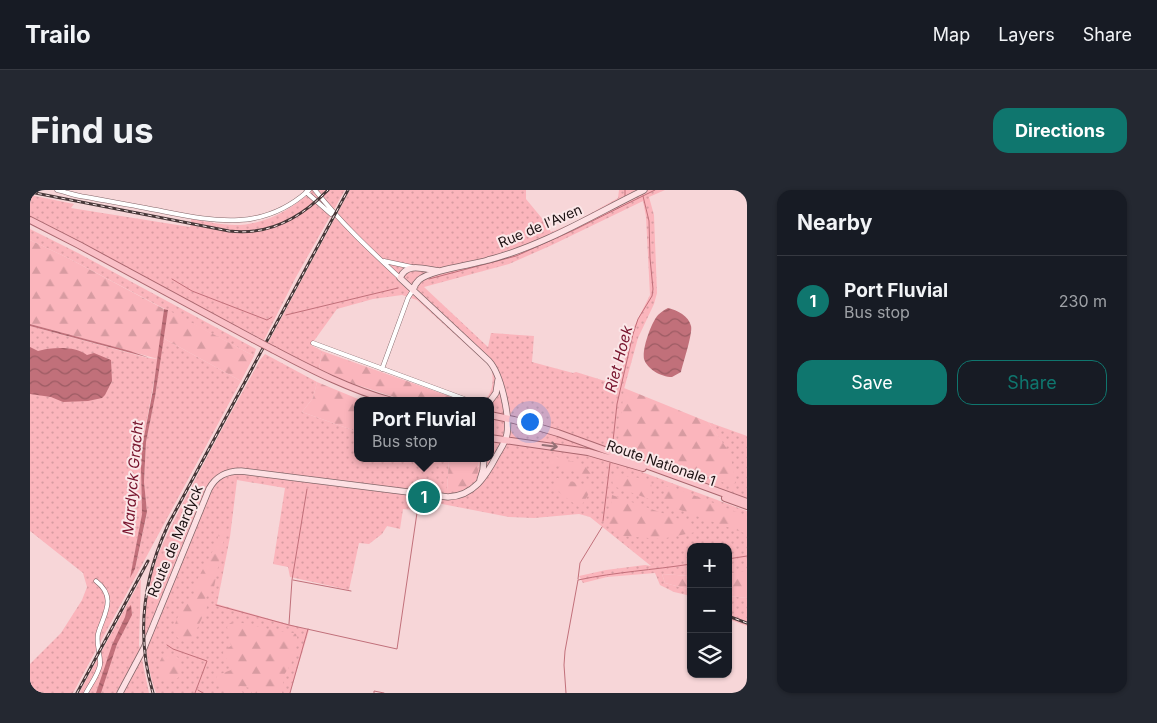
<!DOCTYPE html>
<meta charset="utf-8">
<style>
body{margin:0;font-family:Inter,sans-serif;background:#242831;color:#f1f3f6}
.controls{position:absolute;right:15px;bottom:15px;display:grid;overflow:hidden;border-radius:10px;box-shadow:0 1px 4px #0004}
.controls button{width:45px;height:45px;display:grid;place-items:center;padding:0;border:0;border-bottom:1px solid #363941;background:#171b24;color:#f1f3f6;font:25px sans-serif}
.you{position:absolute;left:499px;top:231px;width:18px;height:18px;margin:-12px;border:4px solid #fff;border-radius:50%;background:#1a73e8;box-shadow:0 0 0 8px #1a73e833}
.badge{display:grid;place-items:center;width:32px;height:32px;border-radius:50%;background:#0f766e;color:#fff;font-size:16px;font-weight:700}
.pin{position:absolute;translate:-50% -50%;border:2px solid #fff;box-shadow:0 1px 5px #0006}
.popup{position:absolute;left:324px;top:207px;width:140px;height:65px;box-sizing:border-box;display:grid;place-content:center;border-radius:10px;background:#171b24;filter:drop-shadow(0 1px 4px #0005);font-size:16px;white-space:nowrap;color:#9ea1a6}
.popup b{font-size:19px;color:#f1f3f6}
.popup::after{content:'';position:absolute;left:50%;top:100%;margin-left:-10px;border:10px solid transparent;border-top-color:#171b24}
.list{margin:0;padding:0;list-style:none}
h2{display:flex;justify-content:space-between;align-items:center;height:65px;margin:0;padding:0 20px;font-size:21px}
h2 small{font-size:16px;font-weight:400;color:#9ea1a6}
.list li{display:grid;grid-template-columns:32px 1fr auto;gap:15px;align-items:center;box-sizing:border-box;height:90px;padding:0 20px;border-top:1px solid #363941}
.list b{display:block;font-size:19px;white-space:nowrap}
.list p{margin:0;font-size:16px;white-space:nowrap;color:#9ea1a6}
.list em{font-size:16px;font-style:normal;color:#9ea1a6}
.actions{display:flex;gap:10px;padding:15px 20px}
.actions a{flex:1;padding:11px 0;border:1px solid #0f766e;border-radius:15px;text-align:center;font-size:18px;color:#0f766e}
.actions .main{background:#0f766e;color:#fff}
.icon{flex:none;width:28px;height:28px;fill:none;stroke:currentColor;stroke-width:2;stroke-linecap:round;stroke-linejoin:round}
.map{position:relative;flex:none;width:717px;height:503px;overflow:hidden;border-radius:15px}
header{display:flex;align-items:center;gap:30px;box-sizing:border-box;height:70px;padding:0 25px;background:#171b24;border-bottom:1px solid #363941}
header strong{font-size:24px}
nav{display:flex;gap:28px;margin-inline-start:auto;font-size:18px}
.intro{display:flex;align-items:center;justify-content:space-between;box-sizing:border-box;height:120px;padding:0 30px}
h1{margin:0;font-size:35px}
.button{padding:12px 22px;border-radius:15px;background:#0f766e;color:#fff;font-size:18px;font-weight:700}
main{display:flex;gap:30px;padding:0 30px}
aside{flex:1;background:#171b24;border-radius:15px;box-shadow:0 1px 4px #0004}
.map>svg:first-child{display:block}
.grass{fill:url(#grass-dots);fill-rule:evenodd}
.forest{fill:url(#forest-firs)}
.water{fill:url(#water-waves)}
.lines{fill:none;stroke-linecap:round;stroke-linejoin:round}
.stream{stroke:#c1707a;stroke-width:1}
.street-casing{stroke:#836669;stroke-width:5}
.secondary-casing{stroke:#836669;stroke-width:7}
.primary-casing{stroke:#aa676f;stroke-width:8}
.street{stroke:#fff;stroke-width:4}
.secondary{stroke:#fde0e3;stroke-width:5.5}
.primary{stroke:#fac0c7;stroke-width:6}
.rail-casing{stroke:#473839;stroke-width:3}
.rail{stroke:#fbe7e8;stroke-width:1;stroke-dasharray:4;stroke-linecap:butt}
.primary-bridge-casing{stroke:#aa676f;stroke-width:8;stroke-linecap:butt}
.primary-bridge{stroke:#fac0c7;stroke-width:6}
.oneway{stroke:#967176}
.labels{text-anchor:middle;stroke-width:4;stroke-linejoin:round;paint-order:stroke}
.street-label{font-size:14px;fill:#1c1112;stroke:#fbe7e8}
.water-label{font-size:15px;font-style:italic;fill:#77132c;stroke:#fbe7e8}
</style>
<header>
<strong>Trailo</strong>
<nav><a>Map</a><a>Layers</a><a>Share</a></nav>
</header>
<div class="intro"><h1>Find us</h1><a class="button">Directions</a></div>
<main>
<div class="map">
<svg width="717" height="503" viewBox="0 0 717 503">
<defs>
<pattern id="grass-dots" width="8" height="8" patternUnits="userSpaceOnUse" patternTransform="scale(1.25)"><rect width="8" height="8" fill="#fbb5bc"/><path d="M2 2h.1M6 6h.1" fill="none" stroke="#d79ba1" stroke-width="1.8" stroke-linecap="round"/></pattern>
<pattern id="forest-firs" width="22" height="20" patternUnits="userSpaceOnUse" patternTransform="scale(1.25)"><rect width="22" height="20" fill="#fbb5bc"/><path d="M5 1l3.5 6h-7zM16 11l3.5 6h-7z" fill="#d79ba1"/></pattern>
<pattern id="water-waves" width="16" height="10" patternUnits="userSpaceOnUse" patternTransform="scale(1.25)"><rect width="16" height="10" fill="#c1707a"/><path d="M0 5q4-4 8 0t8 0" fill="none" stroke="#9c5b63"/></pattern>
</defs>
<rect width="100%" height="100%" fill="#f7d6d8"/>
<path class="grass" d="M282 0H315L266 87 234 150C155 111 80 65 0 28V5L44 14 41 18 160 37 161 29C175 31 190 35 205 35 234 35 262 20 282 0Z
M320 0H496V9L515 32 521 42 545 32 588 8 589 0H635L619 7 624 25 627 103 624 114 608 148 594 199 700 264 678 232 717 246V308L529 241 492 229 460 221V211H454C464 201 463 191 462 178L387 110 372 105 343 109 307 119 281 155 292 161 289 179 238 153ZM613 11 616 27 620 105 603 139 588 195 546 182 543 183 502 172 504 146 461 143 458 157 394 97 479 74 522 55Z
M0 39 48 63 226 159 224 166 38 68 0 50Z
M0 136 118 168 128 169 112 257 111 278 112 324 101 386 105 379 117 323 114 292 116 252 125 207 133 148 211 191 43 503H0V474L31 443 52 410 57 397 53 383 0 341Z
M235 164 287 192 283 208 272 222 328 242V268L419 269 417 301 449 277 448 268H460V251L557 264 585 272 717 321V382L698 384V357H661V386L632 384 635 393 661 400V406L644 402 630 395 625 383 577 387 553 393 549 386 576 380 615 375 621 376 560 327 549 324 504 328 479 327 407 313 384 314 382 320 373 319 370 339 357 336 352 344 339 354 329 353 319 400 260 387 258 377 243 374 255 298 207 290 200 347 187 414 279 440 260 503H126C110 458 111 403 131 358 141 335 153 313 165 290 186 250 208 210 230 170Z
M460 229C493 235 530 242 559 260L460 244Z
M111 389 109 455 119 503H49Z
M698 406 717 408V436L698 429Z"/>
<path class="forest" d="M0 50 38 68 134 119 128 169 0 134Z
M138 120 224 166 211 191 133 148Z
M292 161 433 211H378L370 209 321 193 289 179Z
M287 192 333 211H328V242L272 222 283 208Z
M594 198 678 232 700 263 706 293 700 295 588 253Z
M523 266 554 275 564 288 518 273Z
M417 268H448C451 293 439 299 417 301L419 269Z
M584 285 618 289 621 291 622 308 619 309 583 296 582 289Z
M527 288 563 297 550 318 523 298Z
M640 296 717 326V344L636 315 633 310 636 297Z
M582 305 663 334 666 342 631 349 593 346 579 335Z
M195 334 197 335 196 338 184 397 175 409 177 417 161 452 157 453C153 451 147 449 145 444 140 434 158 409 167 404L165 398 166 392 186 355 191 336Z
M715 381 717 382V408L698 406V384Z
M632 384 661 386V400L635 393Z
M208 432 247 441 263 443 266 444 268 451 261 474 254 485 252 503H222L220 498 210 496 209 498 213 503H201L188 492 186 488 188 485 201 480 202 477 193 463 194 460 201 456 197 437 200 433Z
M143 465 149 468 150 485C145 492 140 494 132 489L129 473 132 467Z"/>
<path class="water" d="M638 118C647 120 659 126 661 136 663 143 653 173 651 182L642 187C631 187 617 179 614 169 612 159 621 133 628 125 631 122 634 120 638 118Z
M134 119 138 120 125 207 116 252 114 292 117 322 105 379 100 388 112 324 111 278 112 257 123 200Z
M0 134 100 161 120 168 0 136Z
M0 157 8 161C23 157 45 156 57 165L64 163 81 170 82 191 75 205 72 208 58 211 33 212 21 207 0 204Z
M101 415 102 425 87 454 71 503H66L82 455 95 427 97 419Z"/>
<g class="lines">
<path class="stream" d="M595 6V0
M142 89 162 101 237 130 242 127
M399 89 486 66 542 41 625 0
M256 125 368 98
M583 251 587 214 603 144 608 129 622 106 623 99 620 68 619 31 613 6
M573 331 580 273
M698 369 717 366
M548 389 550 373 572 337
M263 390 321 401
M186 415 259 435 367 459 388 316
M259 434 262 390 277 299
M137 455 143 459 177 471 165 503
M168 500 173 503
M260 503 278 439
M344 503V501L354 503
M536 503 534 475 535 461 548 390C586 382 623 380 661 374"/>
<defs>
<path id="street" d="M27 0C36 2 46 6 56 7 76 11 96 14 116 18 175 29 229 46 279 0
M285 0C310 32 340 60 370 88
M276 2 301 24
M354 71 382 77
M283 153 437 210
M352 179 378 108 383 100
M56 503C60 495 68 485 70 475 71 465 66 455 68 444 73 425 88 408 66 391"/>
<path id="secondary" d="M383 100C384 96 386 93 389 90 400 80 442 75 458 70 513 56 563 25 614 0
M460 211 466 203 468 190
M450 290 453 280 454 268
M90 503 114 458 179 299C186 286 196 281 211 281L418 307C444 306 456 286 467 265 471 258 476 251 477 244 480 226 471 184 459 171L370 88C377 71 396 80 410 81"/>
<path id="primary" d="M0 30 49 55 223 149
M244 160C282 180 321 200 362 211
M460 225 484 230 528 243 717 312
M460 248 558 262 613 278
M695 308 717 316"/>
</defs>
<use href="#street" class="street-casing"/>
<use href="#secondary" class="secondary-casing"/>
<use href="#primary" class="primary-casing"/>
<use href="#street" class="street"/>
<use href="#secondary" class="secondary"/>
<use href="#primary" class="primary"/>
<defs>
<path id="rail" d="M0 2 199 41C239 46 271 28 298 0
M698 426 717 433
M47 503 118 371
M123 503C106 446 113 389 138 335L318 0"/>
</defs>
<use href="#rail" class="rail-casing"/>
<use href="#rail" class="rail"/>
<defs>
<path id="primary-bridge" d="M223 149 244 160"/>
</defs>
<use href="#primary-bridge" class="primary-bridge-casing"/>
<use href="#primary-bridge" class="primary-bridge"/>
</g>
<defs><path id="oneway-shaft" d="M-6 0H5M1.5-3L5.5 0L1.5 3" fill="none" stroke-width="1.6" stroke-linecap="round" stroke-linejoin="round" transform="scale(1.25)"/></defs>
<use class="oneway" href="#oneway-shaft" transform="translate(520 256) rotate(7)"/>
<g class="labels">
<g class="street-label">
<text transform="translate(510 36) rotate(-23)" y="5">Rue de l'Aven</text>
<text transform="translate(631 273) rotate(19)" y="5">Route Nationale 1</text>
<text transform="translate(145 351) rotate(-67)" y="5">Route de Mardyck</text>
</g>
<g class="water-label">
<text transform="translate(589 169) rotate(-75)" y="5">Riet Hoek</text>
<text transform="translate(103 288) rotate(-85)" y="5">Mardyck Gracht</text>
</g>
</g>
</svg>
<div class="controls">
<button>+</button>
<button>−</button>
<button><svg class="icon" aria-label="layers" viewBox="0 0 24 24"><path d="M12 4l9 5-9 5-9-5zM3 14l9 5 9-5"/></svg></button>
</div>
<div class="you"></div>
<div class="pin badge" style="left:394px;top:307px">1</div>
<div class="popup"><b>Port Fluvial</b>Bus stop</div>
</div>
<aside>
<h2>Nearby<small></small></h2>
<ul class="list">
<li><span class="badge">1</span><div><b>Port Fluvial</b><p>Bus stop</p></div><em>230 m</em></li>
</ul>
<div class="actions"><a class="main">Save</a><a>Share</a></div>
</aside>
</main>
